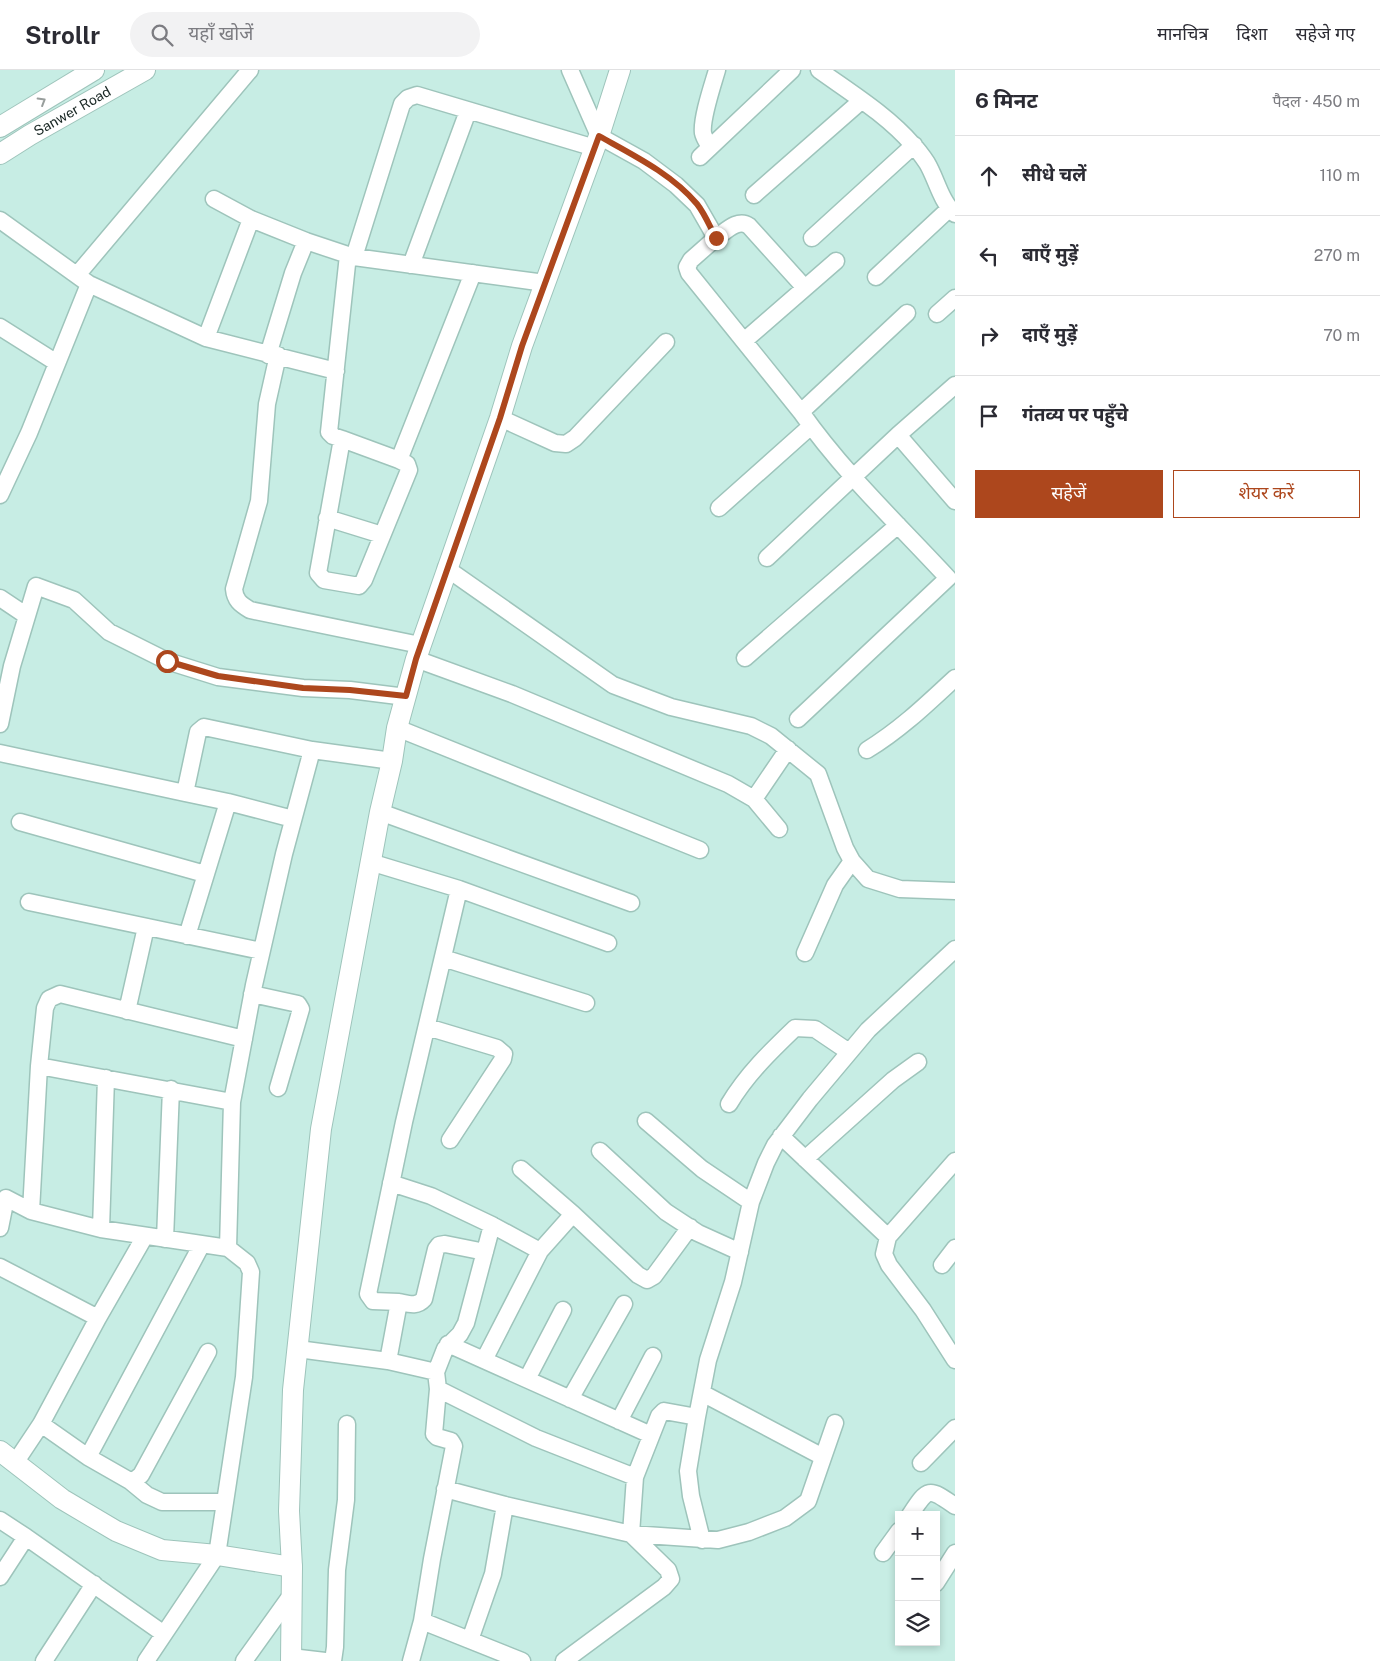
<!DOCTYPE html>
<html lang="hi">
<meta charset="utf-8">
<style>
body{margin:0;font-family:"Public Sans","Noto Sans Devanagari",sans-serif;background:#f2f2f3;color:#2b2b33}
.controls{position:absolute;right:15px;bottom:15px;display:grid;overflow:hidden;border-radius:0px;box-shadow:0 2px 8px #0003}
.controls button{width:45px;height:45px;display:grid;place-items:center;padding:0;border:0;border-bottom:1px solid #e1e1e2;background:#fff;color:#2b2b33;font:25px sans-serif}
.stop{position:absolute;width:15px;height:15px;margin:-11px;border:4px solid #ad471d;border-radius:50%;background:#fff}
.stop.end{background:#ad471d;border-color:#fff;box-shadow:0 1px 5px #0008}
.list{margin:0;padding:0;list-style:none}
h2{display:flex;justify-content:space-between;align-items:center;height:65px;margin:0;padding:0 20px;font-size:21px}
h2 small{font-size:16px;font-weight:400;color:#7c7c81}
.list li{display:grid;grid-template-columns:32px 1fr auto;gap:15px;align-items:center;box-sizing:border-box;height:80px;padding:0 20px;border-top:1px solid #e1e1e2}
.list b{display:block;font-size:19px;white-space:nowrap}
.list em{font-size:16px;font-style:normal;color:#7c7c81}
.actions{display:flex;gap:10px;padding:15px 20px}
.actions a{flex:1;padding:11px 0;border:1px solid #ad471d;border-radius:0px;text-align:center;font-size:18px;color:#ad471d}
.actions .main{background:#ad471d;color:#fff}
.icon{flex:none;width:28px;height:28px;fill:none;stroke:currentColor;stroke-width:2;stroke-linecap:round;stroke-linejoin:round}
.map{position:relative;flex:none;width:955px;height:1591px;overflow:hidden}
header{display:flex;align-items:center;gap:30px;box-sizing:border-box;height:70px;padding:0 25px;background:#fff;border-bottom:1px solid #e1e1e2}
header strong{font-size:24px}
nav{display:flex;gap:28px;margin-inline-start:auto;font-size:18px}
.search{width:350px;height:45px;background:#f2f2f3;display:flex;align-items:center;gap:12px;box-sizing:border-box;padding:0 18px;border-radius:28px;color:#7c7c81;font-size:19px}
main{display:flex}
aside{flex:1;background:#fff}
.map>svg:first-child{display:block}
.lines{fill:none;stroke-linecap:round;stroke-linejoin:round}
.minor-casing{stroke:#9ec4bb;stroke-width:19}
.tertiary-casing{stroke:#9ec4bb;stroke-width:22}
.minor{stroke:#fff;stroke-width:16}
.tertiary{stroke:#fff;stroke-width:20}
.oneway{stroke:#989e9c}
.route{stroke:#ad471d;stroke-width:6}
.labels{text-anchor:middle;stroke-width:5;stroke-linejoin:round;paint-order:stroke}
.street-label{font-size:14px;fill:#192724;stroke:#fff}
</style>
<header>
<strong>Strollr</strong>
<div class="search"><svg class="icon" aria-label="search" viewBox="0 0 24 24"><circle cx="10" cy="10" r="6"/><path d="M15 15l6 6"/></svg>यहाँ खोजें</div>
<nav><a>मानचित्र</a><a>दिशा</a><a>सहेजे गए</a></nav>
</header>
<main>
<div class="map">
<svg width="955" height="1591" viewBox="0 0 955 1591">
<rect width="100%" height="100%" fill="#c7ede4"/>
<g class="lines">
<defs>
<path id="minor" d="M570 0 599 66 644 91 676 115 697 135 716 168 691 190 687 197 689 203 801 342C843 402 898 454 948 508L798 649
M819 0C851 23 887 45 913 75 918 80 923 87 927 93 937 110 940 130 955 144
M710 77C707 72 704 68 703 63 701 49 713 14 717 0
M700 87 792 0
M754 125 861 31
M214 129 251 149 306 171 354 187 545 213
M0 150 89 214 29 363 0 425
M716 168C726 161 738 148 749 156L805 218
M812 168 914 75
M354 187 402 34 408 28 417 25 595 78
M411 195 468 41
M77 205 250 0
M876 207 950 138
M89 214 206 268 336 301
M937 244 955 228
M0 257 57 293
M206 268 251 149
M744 271 836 191
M268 285 293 203 306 171
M278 285 267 334 259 431 234 519C235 530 240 534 250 540L420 575
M801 342 907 243
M500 348 555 373 566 374 575 368 666 272
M898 365 955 431
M342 369 318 503 324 510 359 516 364 510 409 400 407 394 399 390 342 369 333 366 329 362 348 185
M399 390 473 203
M719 438 811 356
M327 448 382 465
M767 488 898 365 955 315
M446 498 613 615 671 637 751 656 771 666 818 704 845 778 852 791 868 809 900 819 955 821
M0 528 27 546
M745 588 898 455
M416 589 512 624 728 714 754 729 779 759
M0 654 12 596 36 516 74 530 109 562 167 591 218 607 303 618 350 620 406 627
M397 658 700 780
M867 680C900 660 927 634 955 608
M0 683 185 723 198 662 204 657 312 680
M185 723 228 732 293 749
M754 729 788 679
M380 742 631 833
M20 752 205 804
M370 792 459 819 404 1052 368 1224 373 1231 399 1232 388 1291 436 1302 438 1319 434 1364 437 1367 451 1371 454 1376 432 1489 422 1551 411 1591
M459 819 608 873
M29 832 261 881
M187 866 228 732
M805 883 835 815 852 791
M443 888 586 933
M252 924 298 934 301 939 278 1018
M127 941 146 857
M427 957 497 978 504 984 503 989 450 1070
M39 996 232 1032
M729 1034C747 1004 771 981 795 958L815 959 849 982
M646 1051 702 1099 751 1132
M781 1066 888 1167 884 1184 889 1195 923 1240 955 1290
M600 1081 666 1142 698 1163 740 1182
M805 1089 893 1010 918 992
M521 1099 573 1144 638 1205 647 1210 654 1206 690 1157
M391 1113 431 1126 492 1155 540 1181
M31 1141 39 996 45 938 49 929 60 924 244 969
M0 1158 6 1128 31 1141 101 1159 228 1178
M101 1159 106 1008
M888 1167 955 1091
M165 1169 171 1019
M942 1195 955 1178
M0 1197 98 1248
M399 1232C409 1234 417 1237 424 1229L436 1179 439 1175 445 1174 485 1182
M448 1274 651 1365
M298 1279 388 1291
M484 1290 540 1181 573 1144
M436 1302 445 1279 460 1264 466 1253 492 1155
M527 1309 563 1240
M438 1319 536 1368 635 1407
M702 1323 823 1387
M570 1329 624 1234
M697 1347 688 1401 691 1426 702 1470
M619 1351 653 1286
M41 1354 88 1387 130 1411 136 1409 141 1405 208 1282
M88 1387 202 1174
M15 1393 41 1354 98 1248 145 1166
M921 1393 955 1358
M130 1411 147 1425 162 1432H225
M445 1419 505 1435 631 1464 718 1470 749 1462 785 1448 808 1431 835 1353
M910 1445C928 1418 928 1417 955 1436
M0 1450 26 1467 0 1507
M26 1467 164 1564
M883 1483 899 1461
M936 1513 955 1483
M422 1551 522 1591
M470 1570 493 1504 505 1435
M291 1587 325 1591
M44 1591 94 1514
M146 1591 217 1485 244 1307 251 1202 247 1193 228 1178 232 1032 254 915 284 784 312 680 392 691
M244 1591 292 1524
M333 1591 335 1577 337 1500 346 1430 347 1354
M564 1591 664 1517 671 1509 668 1500 631 1464 635 1407 659 1346 664 1341 697 1347 708 1290 733 1212 751 1132 766 1093 775 1075 810 1029 868 960 955 879"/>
<g id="tertiary">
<path d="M0 57 94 0"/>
<path id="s1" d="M0 84 30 65 145 0"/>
<path d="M0 1381 62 1429 116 1461 162 1480 217 1485 292 1497"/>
<path d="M291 1591 292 1497 289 1441 293 1320 321 1059 380 742 392 691 397 658 416 589 500 348 522 276 599 66 620 0"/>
</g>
</defs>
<use href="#minor" class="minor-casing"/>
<use href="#tertiary" class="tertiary-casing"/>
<use href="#minor" class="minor"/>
<use href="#tertiary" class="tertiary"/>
</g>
<defs><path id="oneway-chevron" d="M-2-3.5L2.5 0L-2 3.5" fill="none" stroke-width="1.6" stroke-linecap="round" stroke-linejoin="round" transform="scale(1.25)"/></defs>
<use class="oneway" href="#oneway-chevron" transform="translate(42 31) rotate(-31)"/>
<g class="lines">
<path class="route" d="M167 591 218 606 303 618 350 620 406 626 416 589 500 348 522 276 599 66C633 85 672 104 697 134 705 144 710 157 716 168"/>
</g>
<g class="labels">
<g class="street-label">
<text dy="5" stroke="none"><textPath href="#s1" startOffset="84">Sanwer Road</textPath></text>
</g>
</g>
</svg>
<div class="controls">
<button>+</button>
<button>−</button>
<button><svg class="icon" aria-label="layers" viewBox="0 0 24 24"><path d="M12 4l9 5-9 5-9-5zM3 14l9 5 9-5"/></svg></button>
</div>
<div class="stop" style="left:167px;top:591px"></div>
<div class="stop end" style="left:716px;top:168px"></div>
</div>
<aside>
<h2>6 मिनट<small>पैदल · 450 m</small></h2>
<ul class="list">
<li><svg class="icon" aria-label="ahead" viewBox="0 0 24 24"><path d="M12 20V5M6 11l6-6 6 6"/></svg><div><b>सीधे चलें</b></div><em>110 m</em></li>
<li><svg class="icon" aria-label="left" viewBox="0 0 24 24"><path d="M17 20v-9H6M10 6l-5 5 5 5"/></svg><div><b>बाएँ मुड़ें</b></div><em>270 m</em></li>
<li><svg class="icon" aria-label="right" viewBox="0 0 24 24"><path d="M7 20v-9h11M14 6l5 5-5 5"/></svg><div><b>दाएँ मुड़ें</b></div><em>70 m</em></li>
<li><svg class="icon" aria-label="arrive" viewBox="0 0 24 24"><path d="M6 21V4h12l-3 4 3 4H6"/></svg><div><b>गंतव्य पर पहुँचे</b></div></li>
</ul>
<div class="actions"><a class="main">सहेजें</a><a>शेयर करें</a></div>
</aside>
</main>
